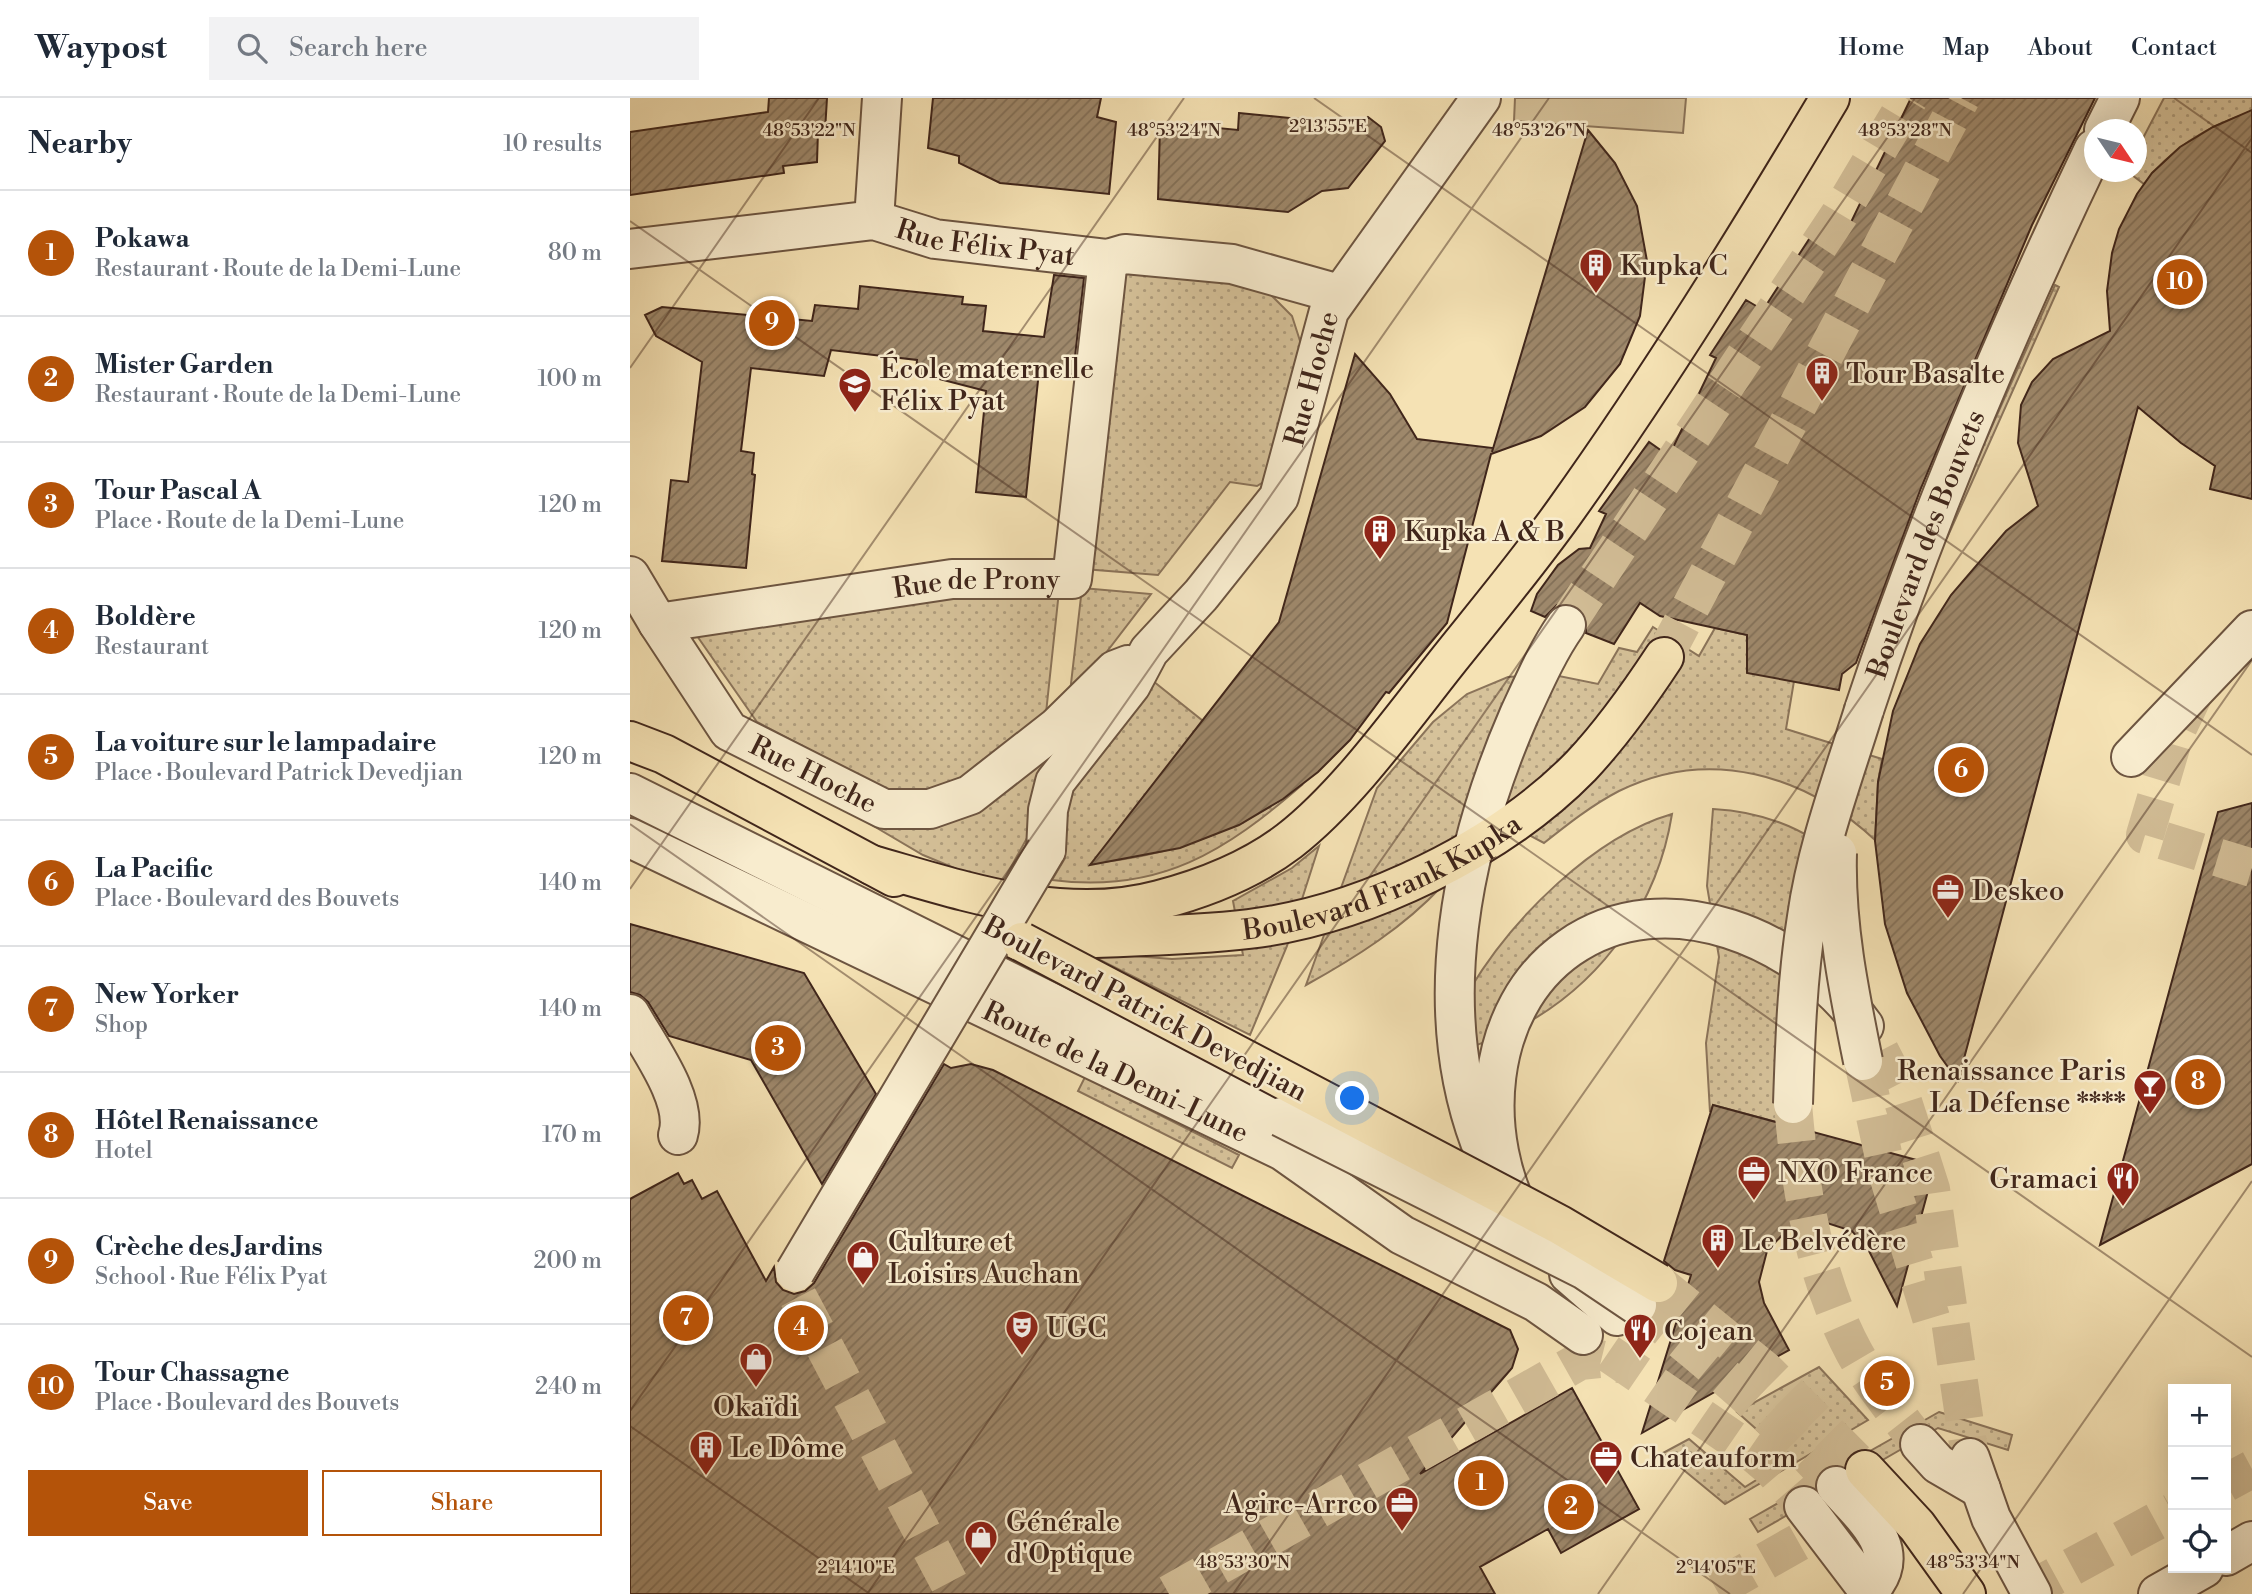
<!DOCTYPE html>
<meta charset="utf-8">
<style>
body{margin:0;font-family:"Libre Bodoni",serif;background:#f2f2f3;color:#1f2937}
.controls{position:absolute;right:21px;bottom:21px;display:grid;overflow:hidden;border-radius:0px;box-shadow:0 7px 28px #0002}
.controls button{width:63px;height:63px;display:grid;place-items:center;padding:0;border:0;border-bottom:2px solid #e0e1e3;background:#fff;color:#1f2937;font:35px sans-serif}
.compass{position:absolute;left:1454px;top:21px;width:63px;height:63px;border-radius:50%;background:#fff;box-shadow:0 7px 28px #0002;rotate:125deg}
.you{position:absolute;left:723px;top:1001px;width:24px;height:24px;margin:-18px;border:5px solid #fff;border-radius:50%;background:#1a73e8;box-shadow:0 0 0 10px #1a73e833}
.badge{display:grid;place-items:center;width:46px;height:46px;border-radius:50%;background:#b45309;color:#fff;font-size:23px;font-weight:700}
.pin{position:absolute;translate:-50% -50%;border:4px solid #fff;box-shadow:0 2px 7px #0006}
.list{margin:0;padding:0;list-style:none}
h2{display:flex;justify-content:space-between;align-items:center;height:91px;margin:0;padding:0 28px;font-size:30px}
h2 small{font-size:23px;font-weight:400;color:#747a83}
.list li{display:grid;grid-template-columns:46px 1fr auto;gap:21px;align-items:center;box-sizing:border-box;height:126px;padding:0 28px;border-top:2px solid #e0e1e3}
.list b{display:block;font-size:26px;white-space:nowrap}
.list p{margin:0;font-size:23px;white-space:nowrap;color:#747a83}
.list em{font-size:23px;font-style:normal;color:#747a83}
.actions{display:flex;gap:14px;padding:21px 28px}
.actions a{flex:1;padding:16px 0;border:2px solid #b45309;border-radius:0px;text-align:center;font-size:24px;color:#b45309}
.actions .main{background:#b45309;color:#fff}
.icon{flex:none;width:38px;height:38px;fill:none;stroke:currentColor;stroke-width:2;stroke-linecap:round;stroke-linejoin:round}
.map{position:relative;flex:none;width:1622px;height:1496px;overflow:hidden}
header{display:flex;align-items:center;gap:42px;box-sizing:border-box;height:98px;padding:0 35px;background:#fff;border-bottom:2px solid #e0e1e3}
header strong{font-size:33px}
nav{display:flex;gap:38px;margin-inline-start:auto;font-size:24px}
.search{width:490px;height:63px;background:#f2f2f3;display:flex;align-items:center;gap:18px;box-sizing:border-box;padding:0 24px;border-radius:0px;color:#747a83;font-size:26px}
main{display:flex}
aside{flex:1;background:#fff}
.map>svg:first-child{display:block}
.grass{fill:url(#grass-dots);stroke:#8b745a;stroke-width:2}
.green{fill:#d6c29a;stroke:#8b745a;stroke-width:2}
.building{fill:url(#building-hatch);stroke:#40261b;stroke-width:2}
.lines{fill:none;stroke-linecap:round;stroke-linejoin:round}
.minor-tunnel{stroke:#d1bc95;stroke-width:38;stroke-dasharray:38 19;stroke-linecap:butt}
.major-tunnel{stroke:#d1bc95;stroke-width:38;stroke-dasharray:38 19;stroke-linecap:butt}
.highway-tunnel{stroke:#d1bc95;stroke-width:38;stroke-dasharray:38 19;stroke-linecap:butt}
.minor-casing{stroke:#6d5541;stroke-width:42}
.major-casing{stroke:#40261b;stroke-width:42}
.minor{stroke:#f8ecce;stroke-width:38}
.major{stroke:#f5e2b4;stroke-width:38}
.minor-bridge-casing{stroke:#6d5541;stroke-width:42;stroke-linecap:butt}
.major-bridge-casing{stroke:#40261b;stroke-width:42;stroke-linecap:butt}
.minor-bridge{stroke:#f8ecce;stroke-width:38}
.major-bridge{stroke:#f5e2b4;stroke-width:38}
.ticks{fill:none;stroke:#40261b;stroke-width:2;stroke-opacity:0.45}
.labels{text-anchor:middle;stroke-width:5;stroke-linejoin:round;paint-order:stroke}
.street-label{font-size:28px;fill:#40261b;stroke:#f8ecce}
.poi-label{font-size:28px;fill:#40261b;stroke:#f8ecce;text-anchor:start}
.ticks-label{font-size:18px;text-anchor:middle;fill:#40261b;stroke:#f8ecce;stroke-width:5;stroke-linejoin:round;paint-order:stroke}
</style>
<header>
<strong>Waypost</strong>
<div class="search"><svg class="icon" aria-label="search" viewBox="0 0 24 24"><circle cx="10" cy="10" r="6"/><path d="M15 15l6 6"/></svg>Search here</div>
<nav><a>Home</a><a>Map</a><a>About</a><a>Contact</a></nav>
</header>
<main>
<aside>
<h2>Nearby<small>10 results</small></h2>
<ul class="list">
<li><span class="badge">1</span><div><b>Pokawa</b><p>Restaurant · Route de la Demi-Lune</p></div><em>80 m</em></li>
<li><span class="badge">2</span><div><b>Mister Garden</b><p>Restaurant · Route de la Demi-Lune</p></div><em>100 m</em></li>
<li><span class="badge">3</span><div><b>Tour Pascal A</b><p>Place · Route de la Demi-Lune</p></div><em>120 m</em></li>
<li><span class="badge">4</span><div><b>Boldère</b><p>Restaurant</p></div><em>120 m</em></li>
<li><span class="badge">5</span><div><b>La voiture sur le lampadaire</b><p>Place · Boulevard Patrick Devedjian</p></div><em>120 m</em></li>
<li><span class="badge">6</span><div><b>La Pacific</b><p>Place · Boulevard des Bouvets</p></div><em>140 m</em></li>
<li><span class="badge">7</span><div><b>New Yorker</b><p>Shop</p></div><em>140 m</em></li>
<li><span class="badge">8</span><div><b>Hôtel Renaissance</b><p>Hotel</p></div><em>170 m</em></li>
<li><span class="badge">9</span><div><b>Crèche des Jardins</b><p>School · Rue Félix Pyat</p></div><em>200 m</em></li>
<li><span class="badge">10</span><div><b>Tour Chassagne</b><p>Place · Boulevard des Bouvets</p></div><em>240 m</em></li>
</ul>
<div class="actions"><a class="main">Save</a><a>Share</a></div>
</aside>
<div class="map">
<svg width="1622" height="1496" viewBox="0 0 1622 1496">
<defs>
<pattern id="grass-dots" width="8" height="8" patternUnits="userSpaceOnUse" patternTransform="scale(1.75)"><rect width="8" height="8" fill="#d6c29a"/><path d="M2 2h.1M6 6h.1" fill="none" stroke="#af9d7d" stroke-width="1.8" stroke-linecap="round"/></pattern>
<pattern id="building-hatch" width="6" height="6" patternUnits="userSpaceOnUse" patternTransform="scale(1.75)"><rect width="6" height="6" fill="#9e886b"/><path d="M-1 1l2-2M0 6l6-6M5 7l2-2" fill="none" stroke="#826f57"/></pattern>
</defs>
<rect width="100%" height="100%" fill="#f5e2b4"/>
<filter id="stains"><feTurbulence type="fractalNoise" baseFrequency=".00286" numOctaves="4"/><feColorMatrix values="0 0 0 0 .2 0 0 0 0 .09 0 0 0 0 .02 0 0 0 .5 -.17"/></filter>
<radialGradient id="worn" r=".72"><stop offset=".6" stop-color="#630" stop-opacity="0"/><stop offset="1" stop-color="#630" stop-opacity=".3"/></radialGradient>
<path class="grass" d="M1534 0H1622V14C1579 27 1541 50 1514 86L1498 74H1506L1507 40 1512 42Z
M497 166 636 192 662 218 671 246 635 383 627 388 600 384 528 477 454 471Z
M1425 187 1429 189 1317 440 1313 438Z
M452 490 521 496 439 603Z
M429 493 416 615 345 668 348 672 296 695 254 691 127 624 65 535 329 494Z
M1023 529 1069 558 1085 530 1118 537 1164 583 1156 631 1252 661 1248 684 1245 742C1175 677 1080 648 989 693 962 707 938 726 914 745L863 718C846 741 831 767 812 788 774 829 725 860 676 887L747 690 803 624 837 596 878 579 919 576 968 586 989 550 1007 554Z
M523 583 573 623 463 765C541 758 610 733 673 686 596 753 530 796 422 782L435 760 432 749 435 701Z
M445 634 402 731 370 789 293 757 213 710 237 718Z
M1083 711C1121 713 1153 722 1185 742L1165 838 1154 833 1147 852 1159 882 1148 981 1150 1025 1083 1007 1080 1014 1076 945 1089 859 1077 788Z
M1042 716C1028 804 975 881 897 925 871 940 839 949 812 960 821 938 828 912 840 891 882 821 963 739 1042 716Z
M689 748 657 848 620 937 454 854 542 861 613 857 603 803 662 770Z
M455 979 609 1057 602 1070 448 993Z
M1189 1269 1238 1322 1095 1406 1033 1355 1059 1341 1115 1389 1160 1361 1107 1314Z
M1309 1314 1382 1337 1378 1352 1308 1330 1128 1434 1120 1421Z"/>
<path class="green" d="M885 0H1056L1053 35 884 23Z"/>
<path class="building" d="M139 0H197L195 33H188L187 64 153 68 154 75 0 97V34L138 14Z
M303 0H471L467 19 486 24 479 96 370 85 329 65V58L298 50Z
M1281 0H1465L1402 127 1291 390 1226 565 1212 576 1209 592 1117 575V537L1030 518 1010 505 984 546 956 535V518L947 508 937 505 927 507 915 519 901 513 907 496 928 467 949 451 960 450 976 416 969 413 1019 344 1039 358 1086 260 1080 257 1116 202 1133 212 1185 132 1211 145Z
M1622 12V401L1580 391 1585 368 1551 345 1508 309 1328 983 1310 958 1277 895 1255 826 1245 743 1248 684 1263 613 1290 546 1321 497 1376 433 1408 408 1388 345 1391 307 1402 284 1423 261 1480 233 1477 193 1482 155 1489 131 1507 96 1522 75 1550 49 1583 29Z
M609 15 729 27 738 19 751 29 755 43 718 90 692 93 658 114 528 101 530 29 536 30V25L608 32Z
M958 32 985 65 1007 108 1017 163 1010 218 990 266 955 309 911 338 861 356 817 525 759 595 756 594 720 642 688 674 653 701 609 727 550 750 460 767 649 524 725 256 760 296 787 341 863 350 862 354Z
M424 177 454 180 443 276 409 273 396 399 346 394 356 293 286 275 287 262 201 252 194 278 121 270 111 353 124 355 122 376 125 377 116 470 32 463 41 382 58 384 72 264 26 238 15 217 32 209 182 223 185 207 228 211 230 188 333 199 332 206 356 208 353 233 414 239Z
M1622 705V1066L1470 1147 1588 714Z
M0 826 174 875 246 996 192 1086 121 962 39 938 18 904 10 897 0 894Z
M314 966 321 970 341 966 363 972 880 1232 888 1251 882 1270 790 1376 942 1290 1009 1411 931 1455 918 1431 850 1469 865 1496H0V1101L48 1075 54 1086 62 1082 72 1101 87 1093 136 1183 144 1169 146 1184 153 1192 164 1196 175 1193 184 1185Z
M1083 1007 1305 1067 1267 1208 1238 1151 1222 1133 1191 1123 1159 1130 1137 1153 1129 1184 1134 1205 1159 1252 1012 1335 1061 1177 1045 1172 1034 1163Z"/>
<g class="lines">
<path class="minor-tunnel" d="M936 527 1209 117 1279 0
M1565 594 1545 636 1515 737 1622 770
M1250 953 1268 988 1301 1091 1340 1360
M1233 963 1257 1074 1302 1223
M1163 1006C1170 1090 1184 1179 1224 1254 1242 1287 1267 1316 1290 1346
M181 1147 166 1172 165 1193 325 1496
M1007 1207C1078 1263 1147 1320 1206 1388
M978 1255 1122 1354 1142 1371 1174 1408
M1086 1491 1169 1444
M539 1496 950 1263 969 1261 998 1268"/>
<path class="major-tunnel" d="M1034 559 1331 0
M1028 1185 1136 1273 1235 1372"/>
<path class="highway-tunnel" d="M1596 1385 1622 1371
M1392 1496 1543 1414"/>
<defs>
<g id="minor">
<path d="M1474 32 1490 0"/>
<path d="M244 122 252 0"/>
<path id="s1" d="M0 151 244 122 305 141 478 161 495 156 602 166 709 196"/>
<path id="s2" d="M0 478 28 525 322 481H442L478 161"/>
<path id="s3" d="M28 525 99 633 254 711H300L340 697 427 629 485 572 498 567"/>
<path id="s4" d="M1234 612C1297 420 1377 233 1464 51"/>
<path d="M1501 659 1622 532"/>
<path d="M0 695 651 1019"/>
<path id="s5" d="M0 740 653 1053 772 1137 906 1204 953 1237"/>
<path id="s6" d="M416 752 418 712 425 684 501 587 519 553 571 497 649 399 699 213 851 0"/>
<path d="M0 916C17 947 59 1002 48 1037"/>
<path d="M850 1044C799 906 832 748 889 617 903 587 917 554 936 527"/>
<path d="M895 1125C846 1040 853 910 939 850 1036 782 1171 841 1234 928"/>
<path d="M939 1176 987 1218"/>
<path d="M1290 1346 1308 1366 1351 1391"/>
<path d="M1340 1360 1361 1420 1402 1496"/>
<path d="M1206 1388C1234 1420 1276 1452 1239 1493"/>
<path d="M1174 1408 1241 1496"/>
<path d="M1596 1458 1622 1443"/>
<path d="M1528 1496 1574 1470"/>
</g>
<g id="major">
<path d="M0 643 34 656 264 779"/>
<path d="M242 767C334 793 433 828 529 802 575 790 622 771 659 743 717 698 771 622 817 564 857 514 898 465 935 413 1030 280 1116 141 1200 0"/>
<path id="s7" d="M377 837 392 844C467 838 543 840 619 831 734 817 870 751 951 668 983 634 1009 597 1034 559"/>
<path d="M1235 1372 1287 1428 1336 1496"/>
</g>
</defs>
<use href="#minor" class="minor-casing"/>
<use href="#major" class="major-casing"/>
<use href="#minor" class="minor"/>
<use href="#major" class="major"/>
<defs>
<path id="minor-bridge" d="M1207 755C1205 826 1219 894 1233 963
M1163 1006C1165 944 1167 881 1177 819 1187 748 1213 680 1234 612
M651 1019 955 1172 1007 1207
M165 1174 416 752"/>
<path id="major-bridge" d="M392 844 930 1127 1028 1185"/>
</defs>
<use href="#minor-bridge" class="minor-bridge-casing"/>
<use href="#major-bridge" class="major-bridge-casing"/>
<use href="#minor-bridge" class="minor-bridge"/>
<use href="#major-bridge" class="major-bridge"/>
</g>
<path class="ticks" d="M684 0 1622 657M1544 0 1622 55M0 123 1622 1259M0 270 189 0M0 726 1100 1496M0 791 554 0M0 1313 919 0M0 1328 240 1496M237 1496 1285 0M603 1496 1622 40M968 1496 1622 562M1333 1496 1622 1083"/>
<defs>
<symbol id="building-pin" viewBox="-11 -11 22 30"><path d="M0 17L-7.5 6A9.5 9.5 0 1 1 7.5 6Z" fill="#8f2418" stroke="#f8ecce"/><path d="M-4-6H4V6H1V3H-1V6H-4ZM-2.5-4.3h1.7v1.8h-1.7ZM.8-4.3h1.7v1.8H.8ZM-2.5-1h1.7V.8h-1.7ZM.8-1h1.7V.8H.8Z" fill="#fff"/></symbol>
<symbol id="school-pin" viewBox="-11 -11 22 30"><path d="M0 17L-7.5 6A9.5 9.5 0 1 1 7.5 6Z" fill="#8f2418" stroke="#f8ecce"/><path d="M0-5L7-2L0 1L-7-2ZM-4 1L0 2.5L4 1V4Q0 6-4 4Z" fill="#fff"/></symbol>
<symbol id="office-pin" viewBox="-11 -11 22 30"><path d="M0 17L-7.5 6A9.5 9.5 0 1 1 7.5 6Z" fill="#8f2418" stroke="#f8ecce"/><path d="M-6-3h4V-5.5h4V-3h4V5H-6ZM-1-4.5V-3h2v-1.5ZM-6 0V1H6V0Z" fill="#fff"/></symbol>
<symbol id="bar-pin" viewBox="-11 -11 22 30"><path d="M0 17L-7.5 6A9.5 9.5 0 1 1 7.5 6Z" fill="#8f2418" stroke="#f8ecce"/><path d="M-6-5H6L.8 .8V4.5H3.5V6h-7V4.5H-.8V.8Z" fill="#fff"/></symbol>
<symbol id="restaurant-pin" viewBox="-11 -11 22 30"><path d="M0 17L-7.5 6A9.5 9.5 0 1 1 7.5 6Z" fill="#8f2418" stroke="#f8ecce"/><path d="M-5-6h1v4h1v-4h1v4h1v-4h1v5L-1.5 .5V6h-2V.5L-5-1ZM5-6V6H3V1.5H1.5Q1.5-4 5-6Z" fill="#fff"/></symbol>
<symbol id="shop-pin" viewBox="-11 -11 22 30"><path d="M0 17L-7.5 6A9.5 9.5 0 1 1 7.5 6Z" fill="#8f2418" stroke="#f8ecce"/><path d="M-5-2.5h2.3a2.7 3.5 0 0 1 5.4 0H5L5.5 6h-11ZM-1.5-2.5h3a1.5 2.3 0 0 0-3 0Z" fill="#fff"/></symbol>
<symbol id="theatre-pin" viewBox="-11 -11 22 30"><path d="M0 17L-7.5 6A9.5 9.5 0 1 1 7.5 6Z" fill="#8f2418" stroke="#f8ecce"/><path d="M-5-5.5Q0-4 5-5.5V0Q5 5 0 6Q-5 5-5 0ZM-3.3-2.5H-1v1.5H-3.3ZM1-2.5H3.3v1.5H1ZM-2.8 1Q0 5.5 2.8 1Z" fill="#fff"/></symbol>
</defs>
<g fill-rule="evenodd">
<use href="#building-pin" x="947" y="148" width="38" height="52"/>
<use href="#building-pin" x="1173" y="256" width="38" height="52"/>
<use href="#school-pin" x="206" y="267" width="38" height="52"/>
<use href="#building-pin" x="731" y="414" width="38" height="52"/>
<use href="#office-pin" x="1299" y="773" width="38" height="52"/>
<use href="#bar-pin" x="1501" y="969" width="38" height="52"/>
<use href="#office-pin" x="1105" y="1055" width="38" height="52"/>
<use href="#restaurant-pin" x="1474" y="1061" width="38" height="52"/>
<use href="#building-pin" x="1069" y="1123" width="38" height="52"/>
<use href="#shop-pin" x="214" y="1140" width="38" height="52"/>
<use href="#theatre-pin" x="373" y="1210" width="38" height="52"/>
<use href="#restaurant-pin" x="991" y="1213" width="38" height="52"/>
<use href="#shop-pin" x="107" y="1242" width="38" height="52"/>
<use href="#building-pin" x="57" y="1330" width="38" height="52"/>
<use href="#office-pin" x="957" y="1340" width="38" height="52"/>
<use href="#office-pin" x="753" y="1386" width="38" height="52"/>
<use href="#shop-pin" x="332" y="1420" width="38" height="52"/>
</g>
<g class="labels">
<g class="street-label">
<text dy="10" stroke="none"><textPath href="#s1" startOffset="360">Rue Félix Pyat</textPath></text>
<text dy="10" stroke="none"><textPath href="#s6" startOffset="555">Rue Hoche</textPath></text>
<text dy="10" stroke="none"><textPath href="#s4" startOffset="177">Boulevard des Bouvets</textPath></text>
<text dy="10" stroke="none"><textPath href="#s2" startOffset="376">Rue de Prony</textPath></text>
<text dy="10" stroke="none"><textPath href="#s3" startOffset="224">Rue Hoche</textPath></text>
<text dy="10" stroke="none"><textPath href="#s7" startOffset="387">Boulevard Frank Kupka</textPath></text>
<text transform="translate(516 910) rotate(28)" y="10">Boulevard Patrick Devedjian</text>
<text dy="10" stroke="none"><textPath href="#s5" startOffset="539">Route de la Demi-Lune</textPath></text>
</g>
<g class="poi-label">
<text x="990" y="177">Kupka C</text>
<text x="250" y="280">École maternelle<tspan x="250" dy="32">Félix Pyat</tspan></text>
<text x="1216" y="285">Tour Basalte</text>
<text x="774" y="443">Kupka A &amp; B</text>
<text x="1342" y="802">Deskeo</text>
<text x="1496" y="982" text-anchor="end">Renaissance Paris<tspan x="1496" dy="32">La Défense ****</tspan></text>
<text x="1148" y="1084">NXO France</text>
<text x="1468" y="1090" text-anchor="end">Gramaci</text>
<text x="1112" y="1152">Le Belvédère</text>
<text x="258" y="1153">Culture et<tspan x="258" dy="32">Loisirs Auchan</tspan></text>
<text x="416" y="1239">UGC</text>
<text x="1034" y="1242">Cojean</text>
<text x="126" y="1318" text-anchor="middle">Okaïdi</text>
<text x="100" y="1359">Le Dôme</text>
<text x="1000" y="1369">Chateauform</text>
<text x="748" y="1415" text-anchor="end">Agirc-Arrco</text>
<text x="376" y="1433">Générale<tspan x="376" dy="32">d'Optique</tspan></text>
</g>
</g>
<g class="ticks-label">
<text x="698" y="34">2°13'55"E</text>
<text x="179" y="38">48°53'22"N</text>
<text x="544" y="38">48°53'24"N</text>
<text x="909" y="38">48°53'26"N</text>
<text x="1275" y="38">48°53'28"N</text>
<text x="613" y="1470">48°53'30"N</text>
<text x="1343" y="1470">48°53'34"N</text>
<text x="226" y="1475">2°14'10"E</text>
<text x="1086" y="1475">2°14'05"E</text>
</g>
<rect width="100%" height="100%" filter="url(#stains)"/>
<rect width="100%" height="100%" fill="url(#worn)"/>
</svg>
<div class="controls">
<button>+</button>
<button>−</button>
<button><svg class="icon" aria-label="locate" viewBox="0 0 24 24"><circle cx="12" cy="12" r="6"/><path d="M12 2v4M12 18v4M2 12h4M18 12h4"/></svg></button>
</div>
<svg class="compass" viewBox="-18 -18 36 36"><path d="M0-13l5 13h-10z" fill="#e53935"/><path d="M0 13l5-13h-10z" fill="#747a83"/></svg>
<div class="you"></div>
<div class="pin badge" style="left:851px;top:1385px">1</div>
<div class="pin badge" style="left:941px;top:1409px">2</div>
<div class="pin badge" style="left:148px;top:950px">3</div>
<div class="pin badge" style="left:171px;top:1230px">4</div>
<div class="pin badge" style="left:1257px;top:1285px">5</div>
<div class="pin badge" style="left:1331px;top:672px">6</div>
<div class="pin badge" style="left:56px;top:1220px">7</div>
<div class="pin badge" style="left:1568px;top:984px">8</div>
<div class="pin badge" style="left:142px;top:225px">9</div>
<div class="pin badge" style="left:1550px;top:184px">10</div>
</div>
</main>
